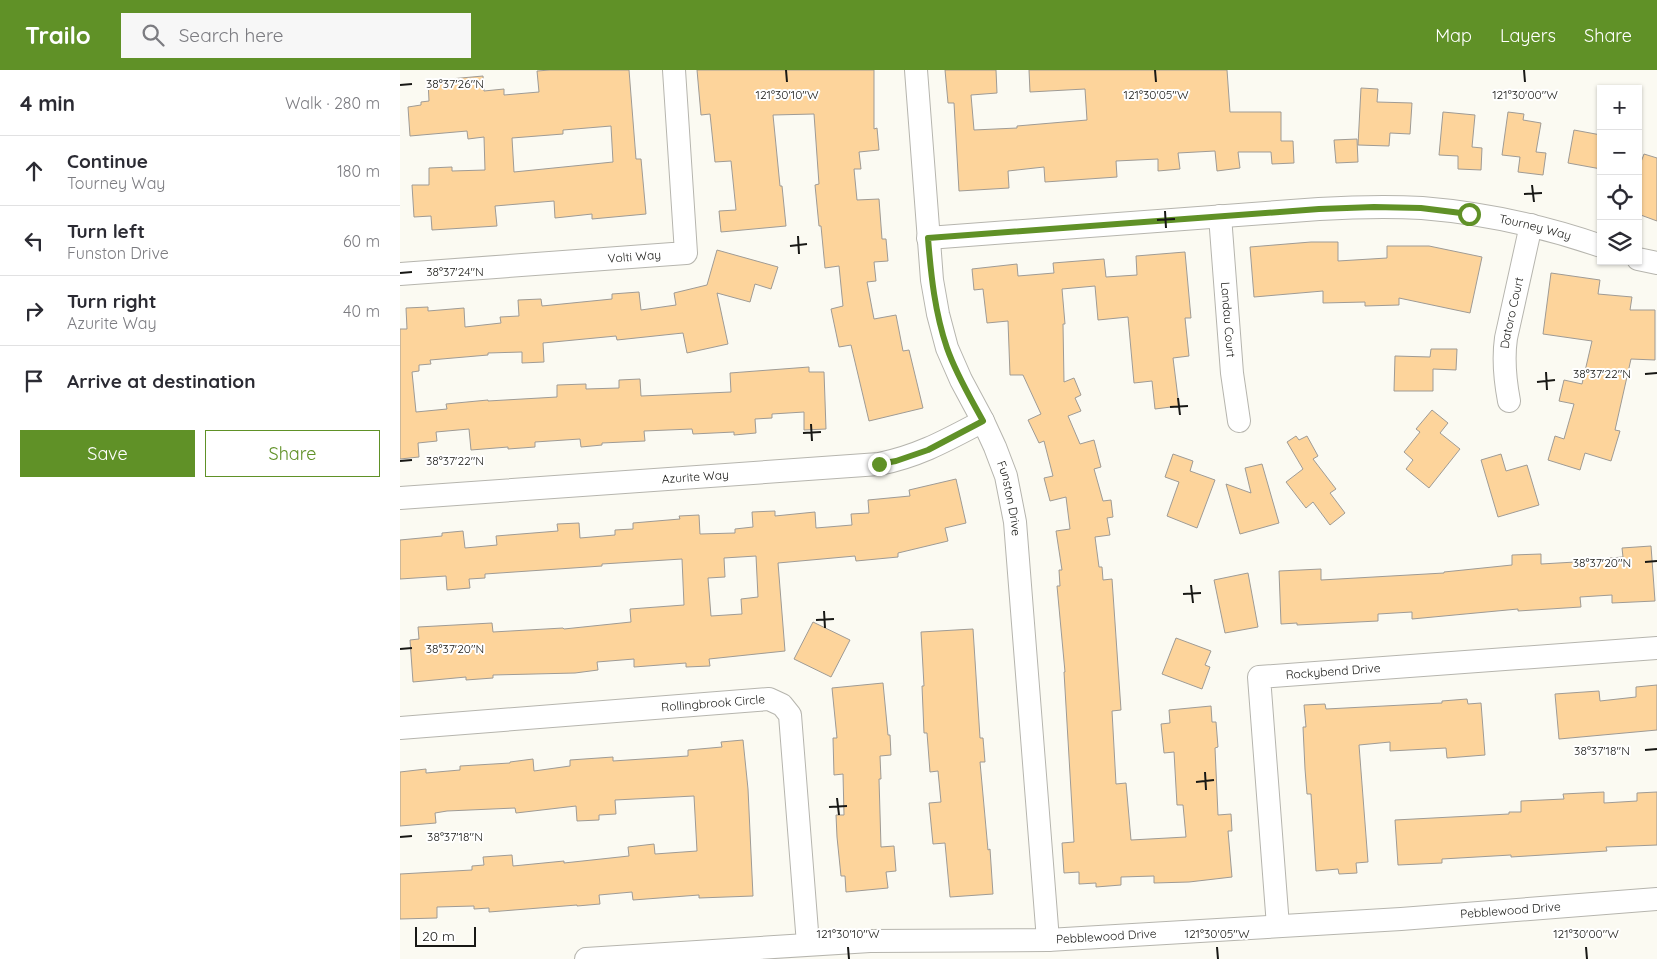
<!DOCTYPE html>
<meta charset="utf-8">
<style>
body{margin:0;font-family:Quicksand,sans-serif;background:#f7f7f7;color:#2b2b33}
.controls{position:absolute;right:15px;top:15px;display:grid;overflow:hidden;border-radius:0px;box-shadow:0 1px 4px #0004}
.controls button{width:45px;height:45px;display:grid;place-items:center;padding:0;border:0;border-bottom:1px solid #e1e1e2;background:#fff;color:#2b2b33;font:25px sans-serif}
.scale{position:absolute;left:15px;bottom:12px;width:61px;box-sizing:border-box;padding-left:5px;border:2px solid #181815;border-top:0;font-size:14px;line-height:18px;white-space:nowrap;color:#181815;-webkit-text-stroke:4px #fff;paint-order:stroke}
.stop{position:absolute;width:15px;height:15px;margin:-11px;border:4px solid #609127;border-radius:50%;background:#fff}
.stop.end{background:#609127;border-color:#fff;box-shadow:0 1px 5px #0008}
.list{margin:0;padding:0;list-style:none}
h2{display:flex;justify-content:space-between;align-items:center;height:65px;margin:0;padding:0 20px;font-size:21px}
h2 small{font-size:16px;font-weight:400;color:#7c7c81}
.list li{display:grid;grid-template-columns:32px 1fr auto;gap:15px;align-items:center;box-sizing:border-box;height:70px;padding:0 20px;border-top:1px solid #e1e1e2}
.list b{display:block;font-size:19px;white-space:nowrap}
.list p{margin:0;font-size:16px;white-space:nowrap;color:#7c7c81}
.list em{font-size:16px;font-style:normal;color:#7c7c81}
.actions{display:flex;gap:10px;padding:15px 20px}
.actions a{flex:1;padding:11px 0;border:1px solid #609127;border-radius:0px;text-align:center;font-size:18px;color:#609127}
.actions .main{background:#609127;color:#fff}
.icon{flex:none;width:28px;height:28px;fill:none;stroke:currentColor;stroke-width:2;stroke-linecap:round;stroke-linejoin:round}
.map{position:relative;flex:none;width:1257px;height:889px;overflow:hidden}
header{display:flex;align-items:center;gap:30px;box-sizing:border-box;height:70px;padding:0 25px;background:#609127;color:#fff}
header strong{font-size:24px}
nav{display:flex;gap:28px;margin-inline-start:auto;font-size:18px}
.search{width:350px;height:45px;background:#f7f7f7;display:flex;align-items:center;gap:12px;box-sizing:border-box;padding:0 18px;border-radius:0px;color:#7c7c81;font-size:19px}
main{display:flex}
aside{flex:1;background:#fff}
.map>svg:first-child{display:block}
.building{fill:#fdd49b;stroke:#9f9b95;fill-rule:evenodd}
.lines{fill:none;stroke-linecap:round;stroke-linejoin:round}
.minor-casing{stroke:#b6b5ae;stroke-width:24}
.minor{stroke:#fff;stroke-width:22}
.route{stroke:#609127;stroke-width:6}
.ticks{fill:none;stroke:#181815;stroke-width:2}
.labels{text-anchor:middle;stroke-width:4;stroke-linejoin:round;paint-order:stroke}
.street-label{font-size:12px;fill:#181815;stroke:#fff}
.ticks-label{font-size:12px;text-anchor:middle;fill:#181815;stroke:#fff;stroke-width:4;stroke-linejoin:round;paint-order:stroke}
</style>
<header>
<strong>Trailo</strong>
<div class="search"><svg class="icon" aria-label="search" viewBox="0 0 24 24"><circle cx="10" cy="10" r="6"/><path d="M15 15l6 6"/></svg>Search here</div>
<nav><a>Map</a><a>Layers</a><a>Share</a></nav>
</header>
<main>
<aside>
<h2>4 min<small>Walk · 280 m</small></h2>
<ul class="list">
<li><svg class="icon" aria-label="ahead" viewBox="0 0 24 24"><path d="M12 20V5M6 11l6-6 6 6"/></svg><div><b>Continue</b><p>Tourney Way</p></div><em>180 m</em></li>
<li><svg class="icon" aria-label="left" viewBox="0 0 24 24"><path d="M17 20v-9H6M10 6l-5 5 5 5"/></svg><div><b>Turn left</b><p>Funston Drive</p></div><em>60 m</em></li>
<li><svg class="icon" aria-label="right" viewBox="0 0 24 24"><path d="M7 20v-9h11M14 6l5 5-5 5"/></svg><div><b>Turn right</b><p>Azurite Way</p></div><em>40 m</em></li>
<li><svg class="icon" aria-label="arrive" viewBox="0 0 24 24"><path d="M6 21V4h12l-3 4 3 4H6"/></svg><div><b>Arrive at destination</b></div></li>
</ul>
<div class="actions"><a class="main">Save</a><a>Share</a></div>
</aside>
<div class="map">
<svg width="1257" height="889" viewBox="0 0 1257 889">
<rect width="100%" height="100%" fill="#fbfaf2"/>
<path class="building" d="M150 0H229L236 89H241L246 144 192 149V144L155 148 154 131 95 136 97 156 32 160 31 146 14 147 12 115H29V98L52 97V101L85 100 84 67 68 69 67 61 10 66 8 37 21 35V32L29 31 28 11 83 6 84 21 104 19V25L139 22 137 1ZM211 56 213 92 114 102 112 68 163 64V60Z
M297 0H474V59L477 58 479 80 459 82 461 99H454L457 130 479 129 482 169H486L488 191 474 192 476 211 467 212 474 249 496 245 503 281 509 280 523 338 469 351 451 275 439 277 431 239 443 236 439 196 425 198 421 156H419L415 115 419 114 414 44 373 45 380 116H382L386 156 321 162 319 141 336 140 331 91 315 92 310 44 301 45Z
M545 0H596L597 23 571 25 574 60 617 58V56L687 50 685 19 630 22 629 0H827L830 42H881V71H893L894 93 872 94 871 82H838L840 98 817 101 815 81 778 83 780 99 758 101V89L716 91 717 107 645 112 644 97 608 101 609 118 559 121 554 33H548Z
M961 18 978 19 977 32 1012 33 1010 64 990 63 989 76 958 75Z
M1043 42 1075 45 1072 77 1082 78 1081 100 1058 99V86L1039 85Z
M1108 42 1124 44 1123 50 1141 53 1136 82 1146 83 1143 105 1118 102 1120 87 1102 85Z
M1174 60 1201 65V99L1168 93Z
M957 69 958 92 936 93 934 70Z
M1244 84 1257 88V151L1238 144V100Z
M911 172H938V191L987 188V176H1029L1082 187 1070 243 999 228V235L965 236V232L923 233V221L854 227 850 177Z
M317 180 378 197 371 219 355 214 350 232 317 223 328 274 287 283 283 263 217 270 216 266 143 273 144 292 122 293V282L88 283V285L30 290 31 294 19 295V301L12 302 16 342 47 339 46 334 88 330V331L157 327V315L186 314V319L219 318V310L240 309 241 326 331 322 330 303 409 297V302H424L426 359 404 360V342L372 344V348L355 349 356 363 334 365V362L293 364 292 359 244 361 245 371 202 373V375L181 377 180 369 135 372V377L108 379V377L71 380 69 359 36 362 37 371 18 373 19 387 0 389V259H7L6 238 28 237V241L64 238 65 257 101 253 100 247 119 246 118 230 141 229 142 236 212 229V224L239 222 241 240 276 235 274 223 307 215Z
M785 182 791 248H785L789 286 773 288 779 336 755 339 752 311 734 313 728 247 698 250 695 216 662 219 665 254H663L664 312 674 308 681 325 675 328 681 341 668 346 680 374 694 370 701 397 694 399 703 431 711 430 713 447 707 448 710 465 695 467 699 497H702L703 510 712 509 721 640 712 641 716 714 726 713 731 770 786 767 783 735H777L774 682 764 683 761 654 770 653 769 640 811 636 812 652H816L818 677 815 678 818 745 831 744 832 761H828L832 807 789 812 754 813V806L721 807V815L696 817V813L679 814V802L664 803 662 773 674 772 664 602H665L657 516H660L659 500H662L656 461 670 459 666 427 650 431 644 408 653 406 644 371 639 373 628 350 641 344 623 305H610L608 251 587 253 583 219 574 220 572 199 617 194 618 206 654 203 653 193 704 189 706 207 737 205 736 186Z
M1151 203 1200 210 1198 224 1232 227 1230 240H1255V290L1231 289 1215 360 1220 361 1211 391 1185 383 1180 400 1148 390 1155 366 1164 369 1174 334 1159 331 1164 310 1182 314 1192 271 1143 264Z
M1031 279H1057L1056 300 1033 299V321H994L995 286 1030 287Z
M1032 340 1048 353 1040 363 1060 379 1029 418 1006 399 1013 390 1004 382 1020 362 1016 359Z
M896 366 899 370 907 366 918 386 913 389 936 419 930 423 945 443 930 455 913 432 906 438 886 412 903 399 887 372Z
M773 384 793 391 790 401 815 410 797 458 767 446 779 412 765 407Z
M1101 384 1106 401 1127 395 1139 435 1098 447 1081 390Z
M862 394 879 453 840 464 826 414 851 423 845 398Z
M556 409 566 453 545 458 548 471 498 483V487L456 491 455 486 378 493 385 581 309 589 310 596 286 597V593L234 597V589L197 592 198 600 175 603 93 605V608L66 610V607L13 612 10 570 19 569 18 557 92 553 93 562 163 558 164 559 231 552 230 539 284 535 282 489 202 494V496L85 504V508L69 509 70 518 47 520 46 506 0 509V470L42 466V463L63 461 65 478 97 475 96 466 158 461 157 454 179 453 180 468 215 465V460L233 459V453L280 449 279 446 299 445 300 464 335 463V459L353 457 352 442 375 441V446L415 442 416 458 452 455 451 444 469 443 468 430 510 426 509 420ZM356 486 358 527 341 529 342 544 311 546 308 508 325 507 324 488Z
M1251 476 1255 531 1212 533V525L1180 527 1181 537 1118 541V539L1012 549V542L978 544V551L897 555V553L881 554 879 501 921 499V510L1044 503V502L1112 495V485L1141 484V494L1210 490V488L1223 487 1222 478Z
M848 503 858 557 825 563 814 510Z
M413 552 450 570 431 607 394 589Z
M573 559 580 668H583L585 692H580L588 780 590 779 593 824 550 827 545 773 533 774 529 733 541 732 538 701 530 702 527 663H524L522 616H524L521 562Z
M776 568 811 581 805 595 810 597 802 619 762 604Z
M483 613 488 665H490L491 685 480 686 481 709H479L481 777 494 776 496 801 486 802 488 818 446 822 445 806H441L437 767 436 745H444L443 704 434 705 433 668H437L432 618Z
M1257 615V660L1159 669 1155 624 1199 621 1200 631 1236 627V617Z
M1067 629 1068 634 1081 633 1085 685 1047 688 1046 678 990 681V672L959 675 968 792 956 793 957 803 939 804 938 799 916 801 911 724H907L905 699 903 657H906L904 635 925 634 926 639 1042 633V631Z
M343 670 348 719 353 826 299 828V825L233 830 232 822 199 825 200 834 177 836V835L89 842V838L74 839V836L37 837V848L0 849V804L72 800V796L84 795 83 787 112 785 113 796 164 791V793L229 786 228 777 254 774 255 784 297 781 294 726 215 730 216 744 199 745V750L177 751 176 736 116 743 115 738 47 741 35 743 36 753 0 756V702L26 699V703L60 700V696L110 693V692L133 689 134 701 170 696V690L213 687V691L288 686V680L322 677 321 672Z
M1204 722V733L1237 731V723L1257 722V775L1206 777 1207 781 1111 787V785L1042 789V793L998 795 995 750 1109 744V742H1121V731L1164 729 1163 724Z"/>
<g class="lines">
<defs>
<g id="minor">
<path id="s1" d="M516 0 532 210 538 244 547 278 561 310 583 351 595 377 606 406 615 452 648 870"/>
<path id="s2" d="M820 146 832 303 839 351"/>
<path id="s3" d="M528 168 919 139C953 137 988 136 1022 138 1083 143 1143 156 1201 176"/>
<path d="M1238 189 1257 193"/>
<path id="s4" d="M0 204 286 183 274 0"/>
<path id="s5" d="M1109 331C1105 310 1103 289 1106 268L1131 155"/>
<path id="s6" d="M0 428 479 394C519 386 547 370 583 351"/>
<path id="s7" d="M0 658 369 629 382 635 390 645 408 874"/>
<path id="s8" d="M878 856 859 607 1257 578"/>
<path id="s9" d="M186 889 470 871 648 870 1001 849 1257 829"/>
</g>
</defs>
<use href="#minor" class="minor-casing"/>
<use href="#minor" class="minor"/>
</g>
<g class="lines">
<path class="route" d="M479 394 496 391 528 380 583 351C570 327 556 304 547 278 535 243 531 206 528 168L919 139 974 137 1021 138 1069 144"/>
</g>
<path class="ticks" d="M386 0 387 12M755 0 756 12M1124 0 1125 12M0 15 12 14M1132 115 1134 132M1124 124 1142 123M765 141 766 158M757 150 775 149M398 166 399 184M390 176 407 174M0 203 12 202M1146 302 1147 320M1245 304 1257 303M1137 312 1155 310M778 328 780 345M770 337 788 336M411 354 412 371M403 363 421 362M0 391 12 390M1245 492 1257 491M791 515 793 533M783 524 801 523M424 541 425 558M416 550 434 549M0 579 12 578M1245 680 1257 679M805 702 806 720M796 712 814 710M437 728 439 745M429 737 447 736M0 767 12 766M448 877 449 889M817 877 818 889M1186 877 1187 889"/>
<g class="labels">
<g class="street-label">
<text dy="4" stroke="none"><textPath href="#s3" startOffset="610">Tourney Way</textPath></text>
<text dy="4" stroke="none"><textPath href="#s4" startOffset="235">Volti Way</textPath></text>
<text dy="4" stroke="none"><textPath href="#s5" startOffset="89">Datoro Court</textPath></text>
<text dy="4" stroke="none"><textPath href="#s2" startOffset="104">Landau Court</textPath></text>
<text dy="4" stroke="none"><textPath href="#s6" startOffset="296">Azurite Way</textPath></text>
<text dy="4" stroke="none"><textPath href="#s1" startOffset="444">Funston Drive</textPath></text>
<text dy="4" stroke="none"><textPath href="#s8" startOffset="324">Rockybend Drive</textPath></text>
<text dy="4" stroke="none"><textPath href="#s7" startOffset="314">Rollingbrook Circle</textPath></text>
<text dy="4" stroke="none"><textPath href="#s9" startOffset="926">Pebblewood Drive</textPath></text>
<text dy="4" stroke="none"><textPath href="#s9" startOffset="521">Pebblewood Drive</textPath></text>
</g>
</g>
<g class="ticks-label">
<text x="55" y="18">38°37'26"N</text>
<text x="387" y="29">121°30'10"W</text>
<text x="756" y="29">121°30'05"W</text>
<text x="1125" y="29">121°30'00"W</text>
<text x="55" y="206">38°37'24"N</text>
<text x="1202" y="308">38°37'22"N</text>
<text x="55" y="395">38°37'22"N</text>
<text x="1202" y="497">38°37'20"N</text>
<text x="55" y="583">38°37'20"N</text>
<text x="1202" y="685">38°37'18"N</text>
<text x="55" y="771">38°37'18"N</text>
<text x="448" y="868">121°30'10"W</text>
<text x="817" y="868">121°30'05"W</text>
<text x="1186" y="868">121°30'00"W</text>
</g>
</svg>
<div class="controls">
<button>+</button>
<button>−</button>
<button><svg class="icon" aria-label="locate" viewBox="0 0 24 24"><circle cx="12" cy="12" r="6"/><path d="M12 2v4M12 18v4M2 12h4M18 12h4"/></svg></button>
<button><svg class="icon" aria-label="layers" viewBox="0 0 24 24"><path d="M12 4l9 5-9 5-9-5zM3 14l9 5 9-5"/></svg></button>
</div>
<div class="scale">20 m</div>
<div class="stop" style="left:1069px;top:144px"></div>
<div class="stop end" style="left:479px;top:394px"></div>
</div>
</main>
